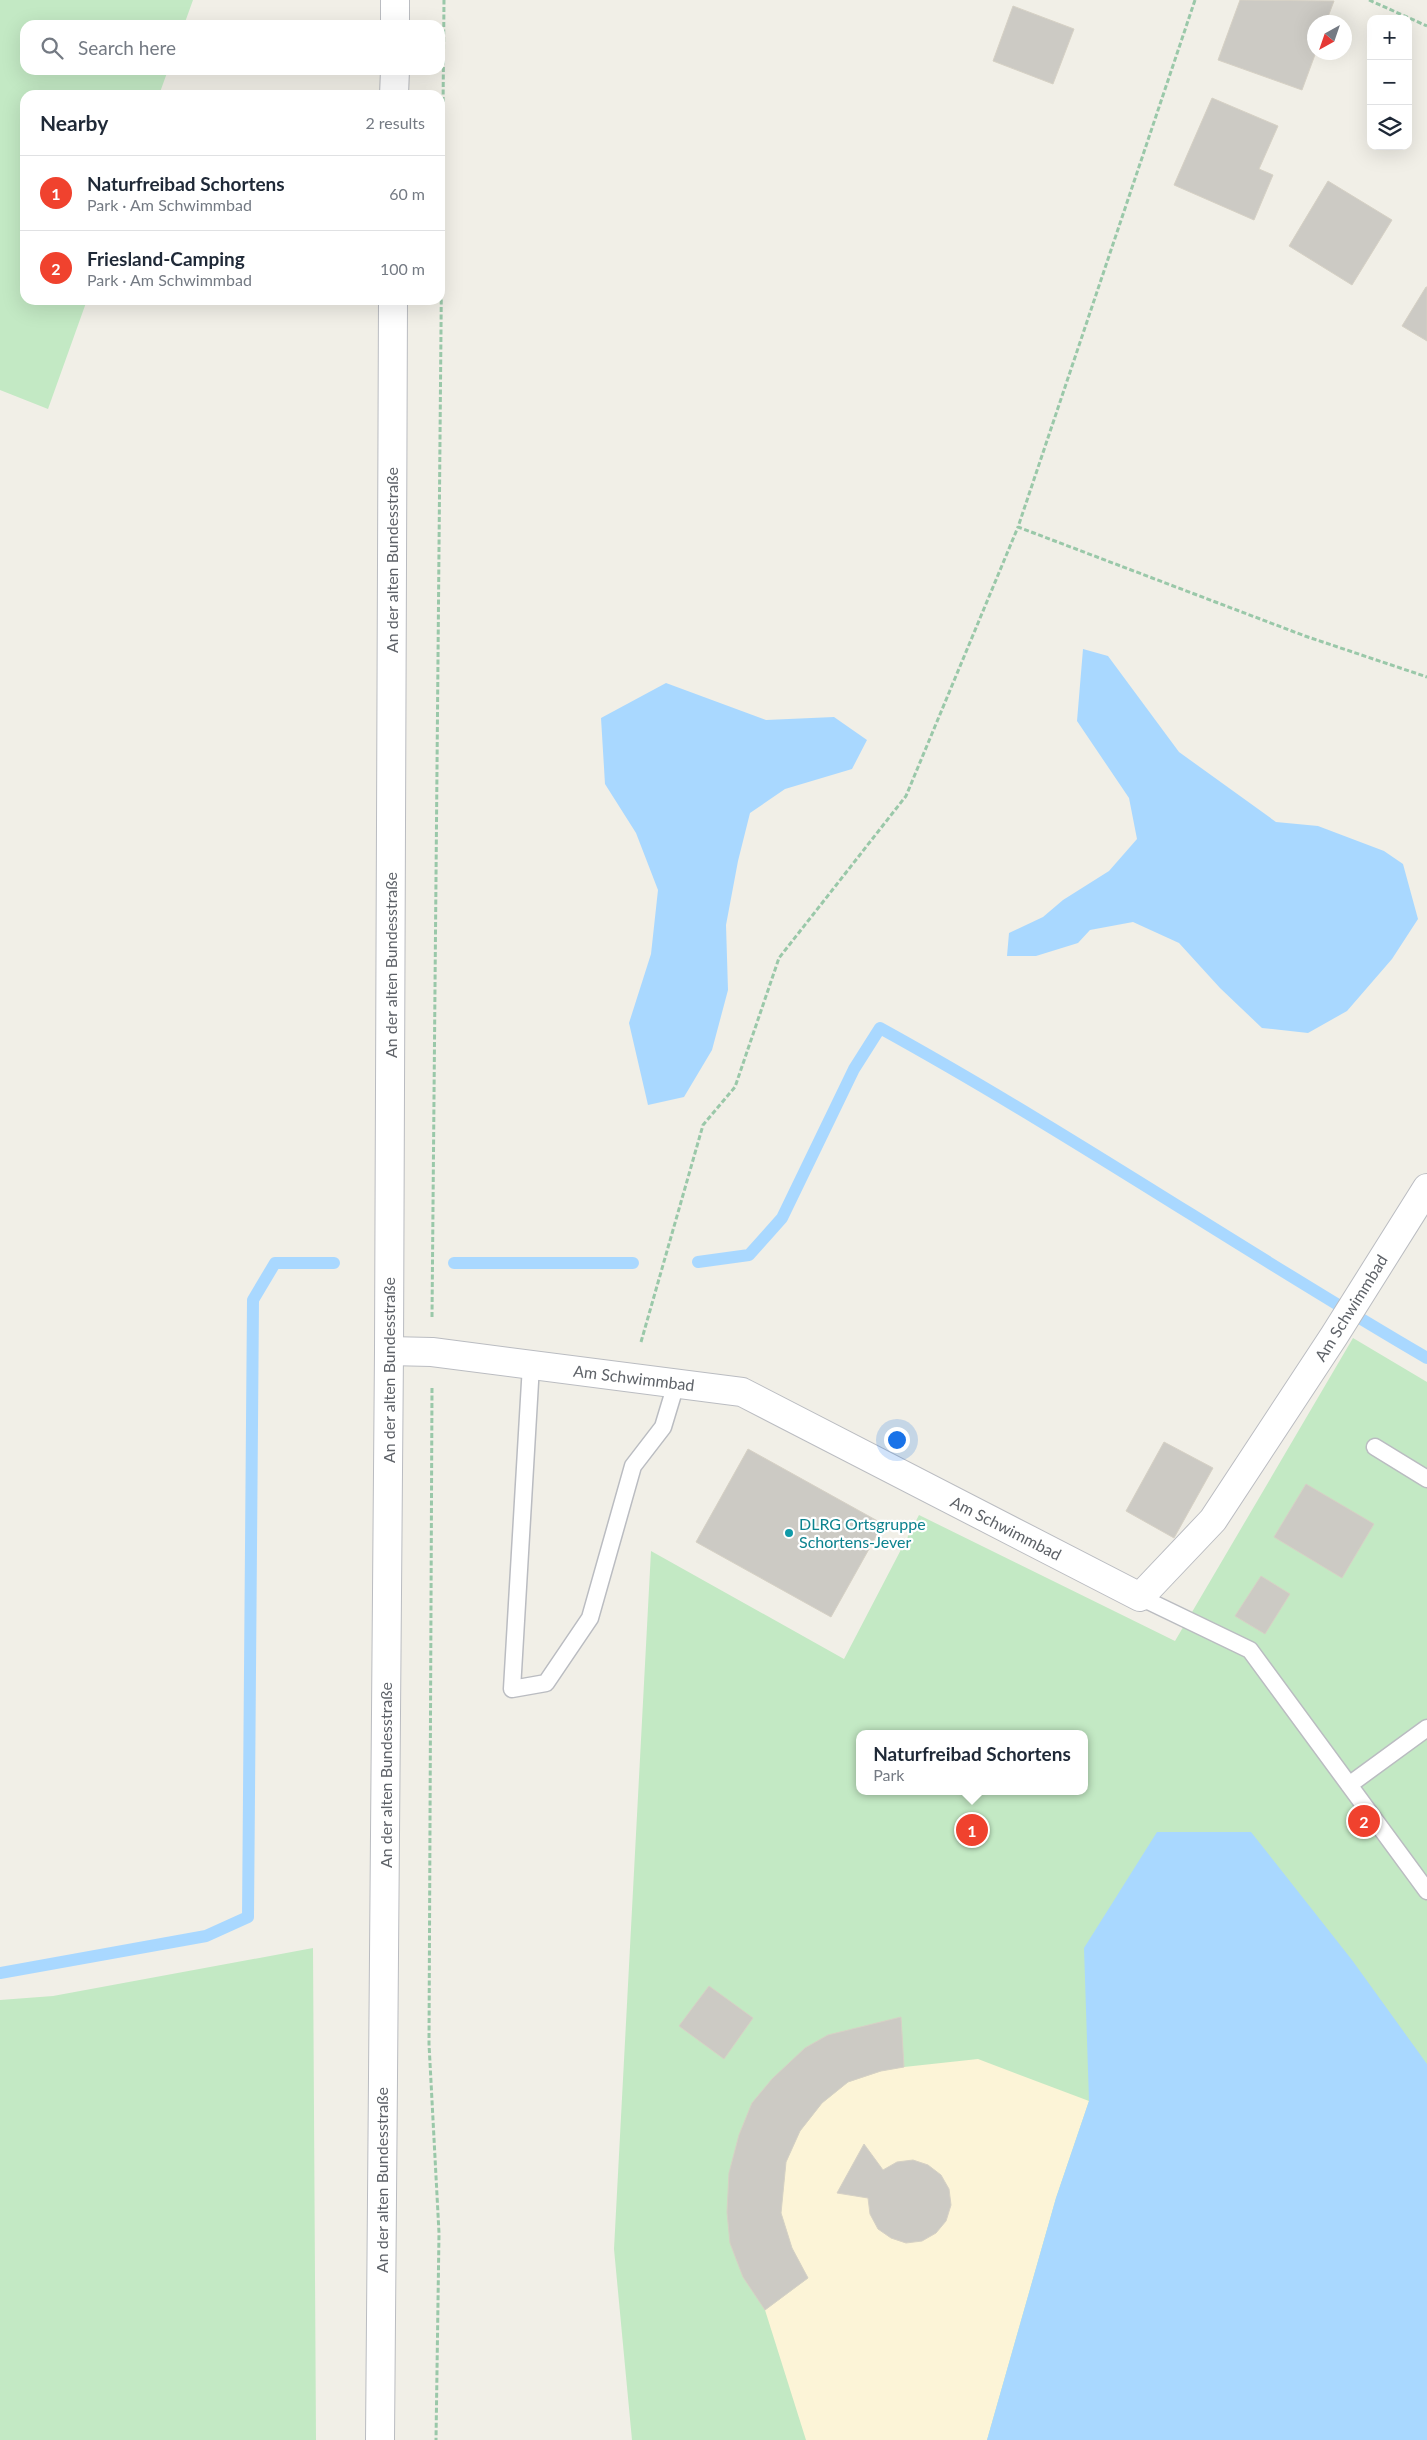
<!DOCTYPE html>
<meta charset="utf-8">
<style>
body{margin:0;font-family:Lato,sans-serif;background:#f2f2f3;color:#1f2937}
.controls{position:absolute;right:15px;top:15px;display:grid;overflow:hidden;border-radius:10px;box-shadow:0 5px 20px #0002}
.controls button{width:45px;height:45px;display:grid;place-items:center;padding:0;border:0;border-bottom:1px solid #e0e1e3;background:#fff;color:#1f2937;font:25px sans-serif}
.compass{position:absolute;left:1307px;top:15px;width:45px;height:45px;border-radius:50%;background:#fff;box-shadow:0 5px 20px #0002;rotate:220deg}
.you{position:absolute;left:896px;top:1439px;width:18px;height:18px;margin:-12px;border:4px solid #fff;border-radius:50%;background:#1a73e8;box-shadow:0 0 0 8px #1a73e833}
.badge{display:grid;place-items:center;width:32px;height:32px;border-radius:50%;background:#f0422e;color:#fff;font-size:16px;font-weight:700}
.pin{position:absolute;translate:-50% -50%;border:2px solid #fff;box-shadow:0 1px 5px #0006}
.popup{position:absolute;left:856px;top:1730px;width:232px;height:65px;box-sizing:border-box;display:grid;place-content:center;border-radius:10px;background:#fff;filter:drop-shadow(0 1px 4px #0005);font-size:16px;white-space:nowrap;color:#747a83}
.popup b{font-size:19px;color:#1f2937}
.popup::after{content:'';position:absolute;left:50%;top:100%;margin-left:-10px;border:10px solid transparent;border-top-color:#fff}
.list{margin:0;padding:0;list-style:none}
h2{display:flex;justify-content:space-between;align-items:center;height:65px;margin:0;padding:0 20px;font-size:21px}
h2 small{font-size:16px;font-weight:400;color:#747a83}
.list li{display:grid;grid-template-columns:32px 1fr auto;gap:15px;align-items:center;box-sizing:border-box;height:75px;padding:0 20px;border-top:1px solid #e0e1e3}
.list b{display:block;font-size:19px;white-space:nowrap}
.list p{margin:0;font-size:16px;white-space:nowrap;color:#747a83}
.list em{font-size:16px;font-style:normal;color:#747a83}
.icon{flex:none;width:28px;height:28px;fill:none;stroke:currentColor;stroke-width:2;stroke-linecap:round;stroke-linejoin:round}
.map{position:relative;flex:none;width:1427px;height:2440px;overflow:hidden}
.search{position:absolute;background:#fff;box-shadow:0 5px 20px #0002;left:20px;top:20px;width:425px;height:55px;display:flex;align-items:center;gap:12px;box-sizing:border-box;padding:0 18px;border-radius:15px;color:#747a83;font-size:19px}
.panel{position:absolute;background:#fff;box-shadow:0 5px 20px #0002;left:20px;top:90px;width:425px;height:215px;border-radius:15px}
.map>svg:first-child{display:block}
.green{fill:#c3e9c4;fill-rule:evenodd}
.sand{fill:#fcf4d7}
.water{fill:#a9d8ff}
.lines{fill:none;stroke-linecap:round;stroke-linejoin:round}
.stream{stroke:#a9d8ff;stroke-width:12}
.building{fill:#cccac4;stroke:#d6d1c5}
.service-casing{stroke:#babcc1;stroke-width:19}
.minor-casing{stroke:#babcc1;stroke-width:30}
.tertiary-casing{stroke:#babcc1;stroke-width:30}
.path{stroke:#9ac8a9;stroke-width:3;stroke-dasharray:5 2.5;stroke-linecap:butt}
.service{stroke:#fff;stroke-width:16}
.minor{stroke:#fff;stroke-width:28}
.tertiary{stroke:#fff;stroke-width:28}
.culture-dot{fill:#0f9aa8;stroke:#fff;stroke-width:2}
.labels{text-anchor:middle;stroke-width:4.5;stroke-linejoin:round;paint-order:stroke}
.street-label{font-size:16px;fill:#5e6268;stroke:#fff}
.culture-label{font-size:16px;fill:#0d838f;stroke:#fff;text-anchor:start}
</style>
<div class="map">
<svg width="1427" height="2440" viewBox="0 0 1427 2440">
<rect width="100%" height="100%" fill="#f1efe7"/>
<path class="green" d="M0 0H193L184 25H25V70H168L159 95H25V300H87L48 409 0 390Z
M1353 1338 1427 1382V2440H632L614 2249 651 1551 844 1659 919 1515 1175 1641ZM860 1734H1084V1791H860Z
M313 1948 316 2440H0V2000L53 1996Z"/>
<path class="sand" d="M978 2059 1089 2101 1056 2198 987 2440H806L765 2310 808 2278 792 2248 781 2213 786 2162 800 2131 822 2103 848 2082 881 2071 904 2067Z"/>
<path class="water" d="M1083 649 1108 656 1179 752 1276 822 1318 826 1384 851 1403 864 1418 919 1392 959 1347 1011 1308 1033 1262 1028 1220 988 1179 943 1133 922 1090 930 1078 943 1036 956H1007L1009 933 1043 917 1063 900 1109 871 1137 839 1129 798 1077 721Z
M666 683 766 720 834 717 867 740 852 769 785 789 750 813 738 861 726 925 728 990 712 1050 684 1097 648 1105 629 1023 651 954 658 890 636 833 605 784 601 718Z
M1157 1832H1251L1352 1960 1427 2064V2440H987L1056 2198 1089 2101 1084 1948Z"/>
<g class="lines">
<path class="stream" d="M698 1262 749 1255 782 1218 854 1069 880 1028C1067 1131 1243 1251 1427 1358
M454 1263H633
M0 1973 206 1936 248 1917 253 1300 275 1263H334"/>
</g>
<path class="building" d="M1240 0 1334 1 1326 22H1314L1316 52 1302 90 1218 60Z
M1013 6 1074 29 1053 84 993 61Z
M1212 98 1278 126 1259 169 1273 175 1254 220 1174 185Z
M1328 181 1392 220 1352 285 1289 246Z
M1426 287H1427V341L1402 326Z
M1164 1442 1213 1468 1174 1538 1126 1511Z
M748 1449 883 1524 831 1617 696 1542Z
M1306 1484 1374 1524 1342 1578 1274 1537Z
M1261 1576 1290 1594 1265 1634 1235 1616Z
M709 1986 753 2018 724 2059 679 2026Z
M901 2017 904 2067 881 2071 848 2082 822 2103 800 2131 786 2162 781 2213 792 2248 808 2278 765 2310 743 2277 730 2243 727 2212 729 2173 739 2135 752 2103 772 2079 805 2048 828 2035Z
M864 2144 883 2170 897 2162 913 2160 928 2165 941 2175 949 2189 951 2205 946 2221 936 2233 922 2241 906 2243 891 2238 878 2229 870 2214 868 2198 837 2193Z"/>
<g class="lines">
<defs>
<path id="service" d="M531 1365 512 1689 546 1683 590 1618 633 1466 663 1427 676 1384
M1375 1447 1427 1479
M1140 1597 1250 1650 1427 1891
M1349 1785 1427 1728"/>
<path id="minor" d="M389 1351 432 1352 742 1392 1140 1597 1213 1520 1334 1336 1427 1188"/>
<path id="tertiary" d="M395 25V0
M394 95 395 70
M380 2440 389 1351 393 300"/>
</defs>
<use href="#service" class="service-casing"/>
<use href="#minor" class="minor-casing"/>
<use href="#tertiary" class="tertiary-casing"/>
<path class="path" d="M1195 0 1018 527 1305 636 1427 677
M1369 0 1427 26
M432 1317 444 0
M641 1342 703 1125 735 1087 779 958 906 796 1018 527
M432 1388 429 2044 439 2233 436 2440"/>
<use href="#service" class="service"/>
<use href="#minor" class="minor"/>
<use href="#tertiary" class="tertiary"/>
</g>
<circle class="culture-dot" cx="789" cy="1533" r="5"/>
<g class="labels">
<g class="street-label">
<text transform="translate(392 560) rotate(-90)" y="6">An der alten Bundesstraße</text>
<text transform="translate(391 965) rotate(-90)" y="6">An der alten Bundesstraße</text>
<text transform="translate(1351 1308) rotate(-58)" y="6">Am Schwimmbad</text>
<text transform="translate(389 1370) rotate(-90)" y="6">An der alten Bundesstraße</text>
<text transform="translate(634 1378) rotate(7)" y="6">Am Schwimmbad</text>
<text transform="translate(1006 1528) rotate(27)" y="6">Am Schwimmbad</text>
<text transform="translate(386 1775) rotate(-90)" y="6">An der alten Bundesstraße</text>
<text transform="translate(382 2180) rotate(-90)" y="6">An der alten Bundesstraße</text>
</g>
<g class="culture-label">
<text x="799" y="1530">DLRG Ortsgruppe<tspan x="799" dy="18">Schortens-Jever</tspan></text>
</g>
</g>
</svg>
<div class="controls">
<button>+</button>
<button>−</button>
<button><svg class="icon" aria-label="layers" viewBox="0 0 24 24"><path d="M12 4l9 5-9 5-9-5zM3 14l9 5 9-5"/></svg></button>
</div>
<svg class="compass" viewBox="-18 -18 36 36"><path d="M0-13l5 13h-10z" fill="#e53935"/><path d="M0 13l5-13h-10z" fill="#747a83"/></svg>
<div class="you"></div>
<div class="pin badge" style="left:972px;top:1830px">1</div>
<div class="popup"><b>Naturfreibad Schortens</b>Park</div>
<div class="pin badge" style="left:1364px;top:1821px">2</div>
<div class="search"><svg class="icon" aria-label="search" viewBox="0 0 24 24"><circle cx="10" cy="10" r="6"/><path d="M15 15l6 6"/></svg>Search here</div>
<section class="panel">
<h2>Nearby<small>2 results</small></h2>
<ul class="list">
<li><span class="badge">1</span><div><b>Naturfreibad Schortens</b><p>Park · Am Schwimmbad</p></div><em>60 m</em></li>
<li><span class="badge">2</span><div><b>Friesland-Camping</b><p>Park · Am Schwimmbad</p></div><em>100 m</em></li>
</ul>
</section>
</div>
